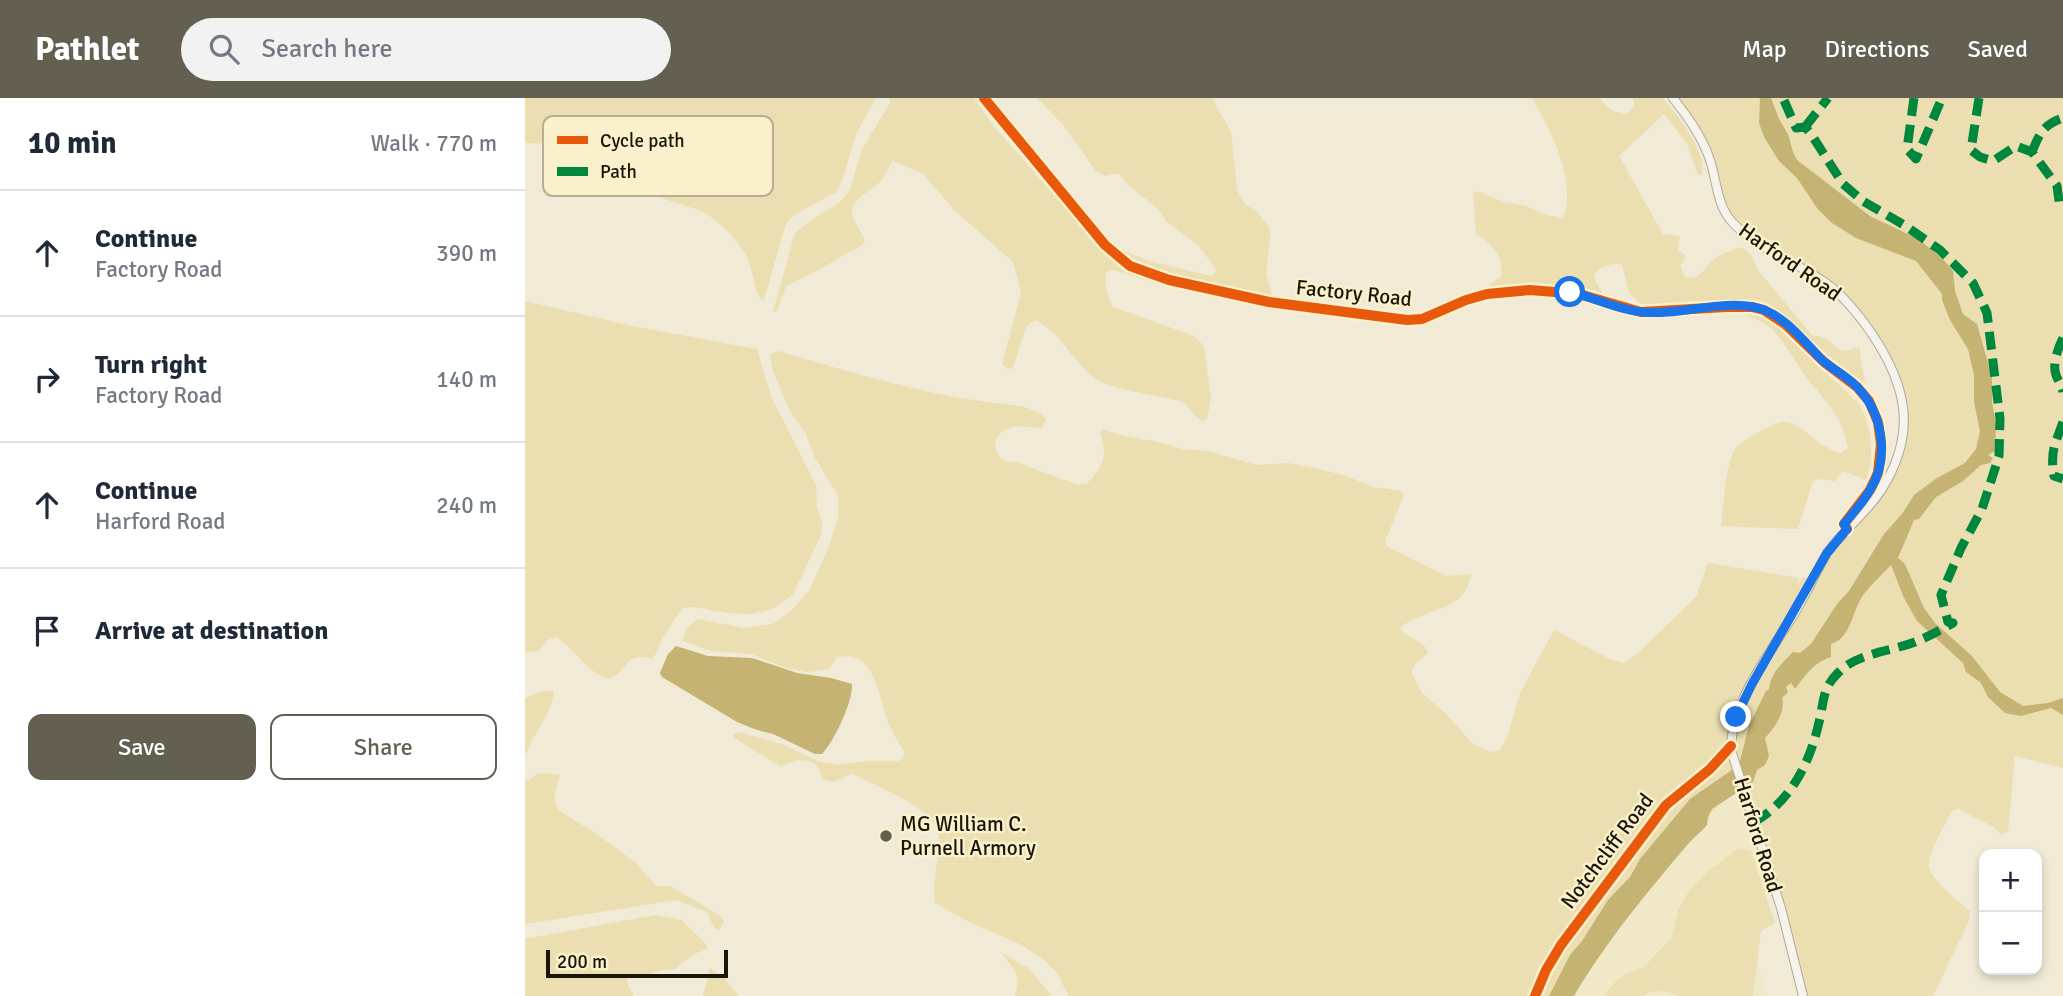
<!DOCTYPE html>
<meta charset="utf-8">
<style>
body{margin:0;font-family:Signika,sans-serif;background:#f2f2f3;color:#1f2937}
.controls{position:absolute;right:21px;bottom:21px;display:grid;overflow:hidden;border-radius:14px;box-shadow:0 4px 10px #0003}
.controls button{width:63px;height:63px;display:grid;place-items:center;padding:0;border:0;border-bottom:2px solid #e0e1e3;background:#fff;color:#1f2937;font:35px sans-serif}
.scale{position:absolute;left:21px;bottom:18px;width:182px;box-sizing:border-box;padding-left:7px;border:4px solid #191609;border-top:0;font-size:19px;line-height:24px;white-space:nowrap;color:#191609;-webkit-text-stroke:5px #faf0cc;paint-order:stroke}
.stop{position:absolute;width:21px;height:21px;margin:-16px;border:5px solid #1a73e8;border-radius:50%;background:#fff}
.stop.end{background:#1a73e8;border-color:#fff;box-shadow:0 2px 7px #0008}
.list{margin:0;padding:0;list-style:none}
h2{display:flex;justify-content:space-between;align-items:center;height:91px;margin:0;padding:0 28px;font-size:30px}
h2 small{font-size:23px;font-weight:400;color:#747a83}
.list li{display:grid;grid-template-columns:46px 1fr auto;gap:21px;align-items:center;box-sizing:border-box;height:126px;padding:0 28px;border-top:2px solid #e0e1e3}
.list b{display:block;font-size:26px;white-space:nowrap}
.list p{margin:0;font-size:23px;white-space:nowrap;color:#747a83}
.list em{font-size:23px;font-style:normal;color:#747a83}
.actions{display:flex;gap:14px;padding:21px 28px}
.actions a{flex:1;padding:16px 0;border:2px solid #646051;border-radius:14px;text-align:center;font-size:24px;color:#646051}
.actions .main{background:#646051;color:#fff}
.icon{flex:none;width:38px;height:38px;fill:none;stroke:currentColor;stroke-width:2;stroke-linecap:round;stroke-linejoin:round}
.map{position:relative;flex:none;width:1538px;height:898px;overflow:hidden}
header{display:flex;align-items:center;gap:42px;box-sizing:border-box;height:98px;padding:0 35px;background:#646051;color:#fff}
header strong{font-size:33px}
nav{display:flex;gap:38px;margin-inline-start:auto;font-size:24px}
.search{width:490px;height:63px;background:#f2f2f3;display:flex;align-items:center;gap:18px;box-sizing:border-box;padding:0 24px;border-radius:38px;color:#747a83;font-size:26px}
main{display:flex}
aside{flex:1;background:#fff}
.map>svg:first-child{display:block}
.built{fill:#f1e8c7}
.green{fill:#ebdeb1}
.water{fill:#c4b373}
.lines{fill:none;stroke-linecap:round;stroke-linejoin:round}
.minor-casing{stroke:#ada999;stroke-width:8}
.secondary-casing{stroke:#ada999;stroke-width:10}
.minor{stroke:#fdfcf9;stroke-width:5}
.secondary{stroke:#f5f3ec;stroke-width:8}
.quiet{stroke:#00873e;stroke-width:9;stroke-dasharray:18 9;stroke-linecap:butt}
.cycleway-casing{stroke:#faf0cc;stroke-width:15}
.cycleway{stroke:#e8590c;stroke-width:10}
.route{stroke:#1a73e8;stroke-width:9}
.poi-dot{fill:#646051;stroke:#faf0cc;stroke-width:2.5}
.labels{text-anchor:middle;stroke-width:5;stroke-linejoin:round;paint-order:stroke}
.street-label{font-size:21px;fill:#191609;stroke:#faf0cc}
.poi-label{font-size:21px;fill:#191609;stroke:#faf0cc;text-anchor:start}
.key{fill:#faf0cc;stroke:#b6af92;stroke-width:2}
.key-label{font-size:19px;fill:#191609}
</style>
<header>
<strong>Pathlet</strong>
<div class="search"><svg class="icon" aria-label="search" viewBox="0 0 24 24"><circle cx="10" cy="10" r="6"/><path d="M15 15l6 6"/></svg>Search here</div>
<nav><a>Map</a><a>Directions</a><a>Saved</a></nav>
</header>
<main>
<aside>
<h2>10 min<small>Walk · 770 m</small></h2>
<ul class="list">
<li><svg class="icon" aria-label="ahead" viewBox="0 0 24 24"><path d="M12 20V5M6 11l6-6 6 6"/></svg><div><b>Continue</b><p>Factory Road</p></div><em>390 m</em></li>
<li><svg class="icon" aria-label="right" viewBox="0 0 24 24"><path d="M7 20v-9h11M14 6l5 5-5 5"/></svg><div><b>Turn right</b><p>Factory Road</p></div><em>140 m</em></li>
<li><svg class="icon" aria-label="ahead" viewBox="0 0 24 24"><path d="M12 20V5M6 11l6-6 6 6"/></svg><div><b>Continue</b><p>Harford Road</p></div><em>240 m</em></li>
<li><svg class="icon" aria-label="arrive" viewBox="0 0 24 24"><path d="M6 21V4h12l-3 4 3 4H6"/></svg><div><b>Arrive at destination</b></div></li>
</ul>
<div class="actions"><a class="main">Save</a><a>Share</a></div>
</aside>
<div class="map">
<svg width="1538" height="898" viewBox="0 0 1538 898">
<rect width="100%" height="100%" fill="#f0ead6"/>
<path class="built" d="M1215 694 1244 782 1226 842 1242 898H1049L1075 857 1130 784 1164 745 1182 727 1183 719 1187 711Z"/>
<path class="green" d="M0 0H351L332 34 316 86 311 94 268 118 261 125 239 202 235 201C228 187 228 169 220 155 211 141 193 122 178 114 170 110 160 108 152 105 110 91 91 86 66 47L0 45Z
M365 0H449L469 29 578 152 605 175 635 187 589 172 582 173C578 183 583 200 588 209L669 238 679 248 686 301 682 321 677 323C669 319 665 310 658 304 636 298 591 292 573 282 549 267 538 236 510 222L501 229 488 270 483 271 477 266 496 195 488 164 429 112 398 76 368 63C363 69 361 77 357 82 348 92 327 100 327 114 326 121 338 135 340 144 334 151 328 151 321 156 301 168 282 178 261 188L252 213 248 214 270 135 289 120 314 105 325 92 337 51 365 5Z
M512 0H687L706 34 712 92 720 106 731 113 744 129 745 139 741 176 747 198C703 188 631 178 596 152L624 163 686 178 690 175 691 171 673 147 642 124 633 111 603 87 595 77 590 75 581 78 571 73 538 27Z
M1007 0H1075C1081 10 1090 15 1102 16L1109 8 1108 0H1137C1152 15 1183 56 1177 77H1173L1162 46 1139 16 1094 58 1138 136 1155 138 1153 152 1161 158 1155 168 1160 179C1174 183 1180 170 1188 162 1194 156 1207 153 1215 149 1226 153 1229 161 1232 171L1287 237 1301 240 1313 251 1321 253 1334 249 1340 286C1330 279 1318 272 1309 265 1293 252 1281 235 1266 223 1227 191 1165 206 1119 209L1104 195 1097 167C1086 164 1077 168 1069 177L1070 183 1079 197C1040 186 1004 187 964 188L977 177C977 157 968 146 951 136L948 96 952 93 979 104 1001 108 1018 116 1036 120 1039 118C1051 80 1026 33 1007 0Z
M1152 0H1538V670L1490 658 1483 734 1476 737 1470 730 1434 711 1428 712C1420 727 1404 751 1404 768 1404 780 1435 805 1445 813L1444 823 1408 898H1282L1259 809 1223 688C1206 700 1185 706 1182 727 1176 734 1169 739 1163 746 1123 793 1080 845 1049 898H543L533 876 519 862 497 847 444 824 410 805C407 785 413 767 414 746 414 738 412 727 406 721 388 702 350 688 326 675 314 683 310 686 297 681 295 658 271 659 256 669L211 641 208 637 214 634 260 647 292 663 314 667 341 663H373L378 661 380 655C375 647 370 639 366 631 353 604 354 551 312 559L304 571 283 574 261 570 226 556 186 553 158 543 161 531 172 521 219 530 248 526 266 513 284 493 304 448 313 420V398L290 360 280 334 266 315 248 274 245 256 253 253C321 273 390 294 461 304 479 307 509 306 521 321L517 330C496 329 483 323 470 342 471 357 474 363 490 364L551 386H561C579 369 583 358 575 334L579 331 591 336 642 346 655 351 683 353 731 367 763 365 794 371 818 377 849 389 876 393 879 397 861 441V448L922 478 946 476C941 515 901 508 875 530 882 542 899 540 903 555L890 566 886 574 897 595 920 615 948 646 966 654 975 652 982 640 995 595 1029 532 1085 561 1099 565 1114 554 1171 499 1183 465 1274 480 1273 486 1278 479 1292 480 1315 444 1360 393 1382 319 1381 300 1376 281 1353 239 1295 178 1233 140 1209 121 1200 106 1191 70Z
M0 203 107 228 232 251 246 298 291 387 292 410 297 424 296 437 268 497 247 511 226 516 201 515 169 509 157 510 141 534 129 559 127 561C100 553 104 572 85 581 62 576 51 551 31 539L23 542 13 553 0 554Z
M1213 214 1237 217 1252 228 1334 306C1347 329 1350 357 1341 382L1318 373 1310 383 1291 381 1287 386 1273 431 1196 428C1199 408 1200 370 1209 353 1214 343 1230 336 1240 331 1249 325 1260 321 1270 327 1289 337 1291 348 1316 355L1323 350C1317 316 1298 302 1279 276 1269 261 1259 244 1247 231 1237 222 1225 218 1213 214Z
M19 593H29C27 617 7 636 0 659V600Z
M17 675 35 677 29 699 33 712 72 736 111 765 131 788H145L194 817 199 824 194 832 189 830 182 814 151 802 0 826V682L3 683 12 676Z
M1214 750 1226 753 1250 825 1236 833 1228 898H1153L1140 893 1125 894 1117 898H1079L1091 883 1102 875 1119 869 1146 840 1154 810 1164 793 1183 773Z
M130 817 157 822C164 831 180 842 183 851L169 856 150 871 137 872 114 880H102L103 887 109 898H0V841Z
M476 854 504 871 527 898H490C497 874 489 873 476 854Z
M185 870 199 880 214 898H178Z"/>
<path class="water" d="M1235 0H1246L1254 21 1263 36 1268 54 1272 62 1345 118 1393 141 1418 161 1428 173 1430 193 1438 216 1452 226 1467 279V303L1471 328 1470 353 1463 357 1468 360 1465 365 1456 367 1438 383 1411 399 1394 421 1389 422 1373 460 1380 466 1399 510 1410 525 1447 558 1475 594 1498 608 1523 605 1538 600V617L1526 610 1496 618 1480 615 1463 599 1456 585 1441 574 1438 565 1392 523 1379 500 1366 467C1357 476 1347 486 1339 496 1327 511 1327 540 1306 546V559C1288 565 1281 577 1270 591L1266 585 1261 589 1263 594 1257 600C1261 614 1249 631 1240 640L1244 658 1240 667 1232 672 1228 684 1187 711 1183 719 1182 727C1176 734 1169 739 1163 746 1123 793 1080 845 1049 898H1024L1045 857 1057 843 1083 802 1105 779 1115 761 1165 701 1214 667 1224 627 1241 593 1244 591C1246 575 1257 565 1268 554L1275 555 1286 546 1312 506 1324 493 1359 436 1377 416 1389 397 1412 380 1440 365 1451 351 1455 333 1449 304V277L1443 251 1425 222 1417 202V196L1391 163 1331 140 1307 125 1292 110 1272 80 1254 63 1239 39 1234 25Z
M151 548 183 558 227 560 272 575 306 580 327 586C328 604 309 643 297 656H290L248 636 232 632 212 624 137 579 135 575 143 556Z"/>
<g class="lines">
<defs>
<path id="minor" d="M459 0 580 147 605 168 644 182 744 204 882 222 897 221 941 202 962 196 1005 192 1054 196 1116 214 1201 209H1227L1239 212 1260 226 1299 264 1332 289 1344 303 1353 324 1356 346 1353 375 1345 392 1319 426 1322 431
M1010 898 1021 872 1036 847 1141 707 1185 671 1206 648"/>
<path id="secondary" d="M1148 0C1162 18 1176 37 1184 59 1192 81 1191 106 1207 124 1232 151 1271 164 1301 185 1320 199 1334 217 1347 236 1382 288 1392 335 1357 391 1342 415 1318 432 1302 455 1291 474 1282 494 1271 513 1248 551 1201 610 1207 655L1256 810 1278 898"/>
</defs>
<use href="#minor" class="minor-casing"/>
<use href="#secondary" class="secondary-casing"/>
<use href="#minor" class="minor"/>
<use href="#secondary" class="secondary"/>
<path class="quiet" d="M1389 0 1382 51 1391 61 1417 0
M1454 0 1446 52 1455 59 1468 63 1491 48 1507 54 1532 88 1535 110
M1280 29 1303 0
M1507 54C1514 36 1519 26 1538 20
M1538 240C1533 250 1527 266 1531 277 1533 283 1537 287 1538 294
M1538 324C1530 347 1525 352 1529 378L1538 381
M1229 724C1268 702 1286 662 1295 620 1299 602 1298 590 1312 576 1331 555 1364 554 1390 544 1403 539 1415 532 1428 525L1423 524 1416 497 1436 450 1457 411 1474 358 1475 321 1462 215 1448 185 1415 152 1379 127 1338 103 1318 86 1286 36 1280 29 1271 30 1258 0"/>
<defs>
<path id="cycleway" d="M459 0 580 147 605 168 644 182 744 204 882 222 897 221 941 202 962 196 1005 192 1054 196 1116 214 1201 209H1227L1239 212 1260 226 1299 264 1332 289 1344 303 1353 324 1356 346 1353 375 1345 392 1319 426 1322 431
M1010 898 1021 872 1036 847 1141 707 1185 671 1206 648"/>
</defs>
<use href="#cycleway" class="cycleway-casing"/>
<use href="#cycleway" class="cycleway"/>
</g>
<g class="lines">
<path class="route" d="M1045 194C1069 199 1092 212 1117 214 1155 218 1196 201 1233 210 1258 216 1278 242 1295 260 1306 271 1321 277 1332 289 1358 315 1365 361 1345 392 1338 405 1328 415 1319 426L1322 431 1302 455 1227 586 1211 619"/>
</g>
<circle class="poi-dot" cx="361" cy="738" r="7"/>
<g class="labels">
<g class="street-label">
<text transform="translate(1265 164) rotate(35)" y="7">Harford Road</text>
<text transform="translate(829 195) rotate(6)" y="7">Factory Road</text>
<text transform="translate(1233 737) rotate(73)" y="7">Harford Road</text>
<text transform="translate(1082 753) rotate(-53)" y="7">Notchcliff Road</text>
</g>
<g class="poi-label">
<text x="375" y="733">MG William C.<tspan x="375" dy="24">Purnell Armory</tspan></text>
</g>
</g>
<rect x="18" y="18" width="230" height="80" rx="10" class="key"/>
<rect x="32" y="38" width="31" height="8" fill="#e8590c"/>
<rect x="32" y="69" width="31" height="9" fill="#00873e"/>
<g class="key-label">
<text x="75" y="49">Cycle path</text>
<text x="75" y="80">Path</text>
</g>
</svg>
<div class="controls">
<button>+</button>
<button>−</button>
</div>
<div class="scale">200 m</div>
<div class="stop" style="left:1045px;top:194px"></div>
<div class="stop end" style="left:1211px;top:619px"></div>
</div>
</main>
